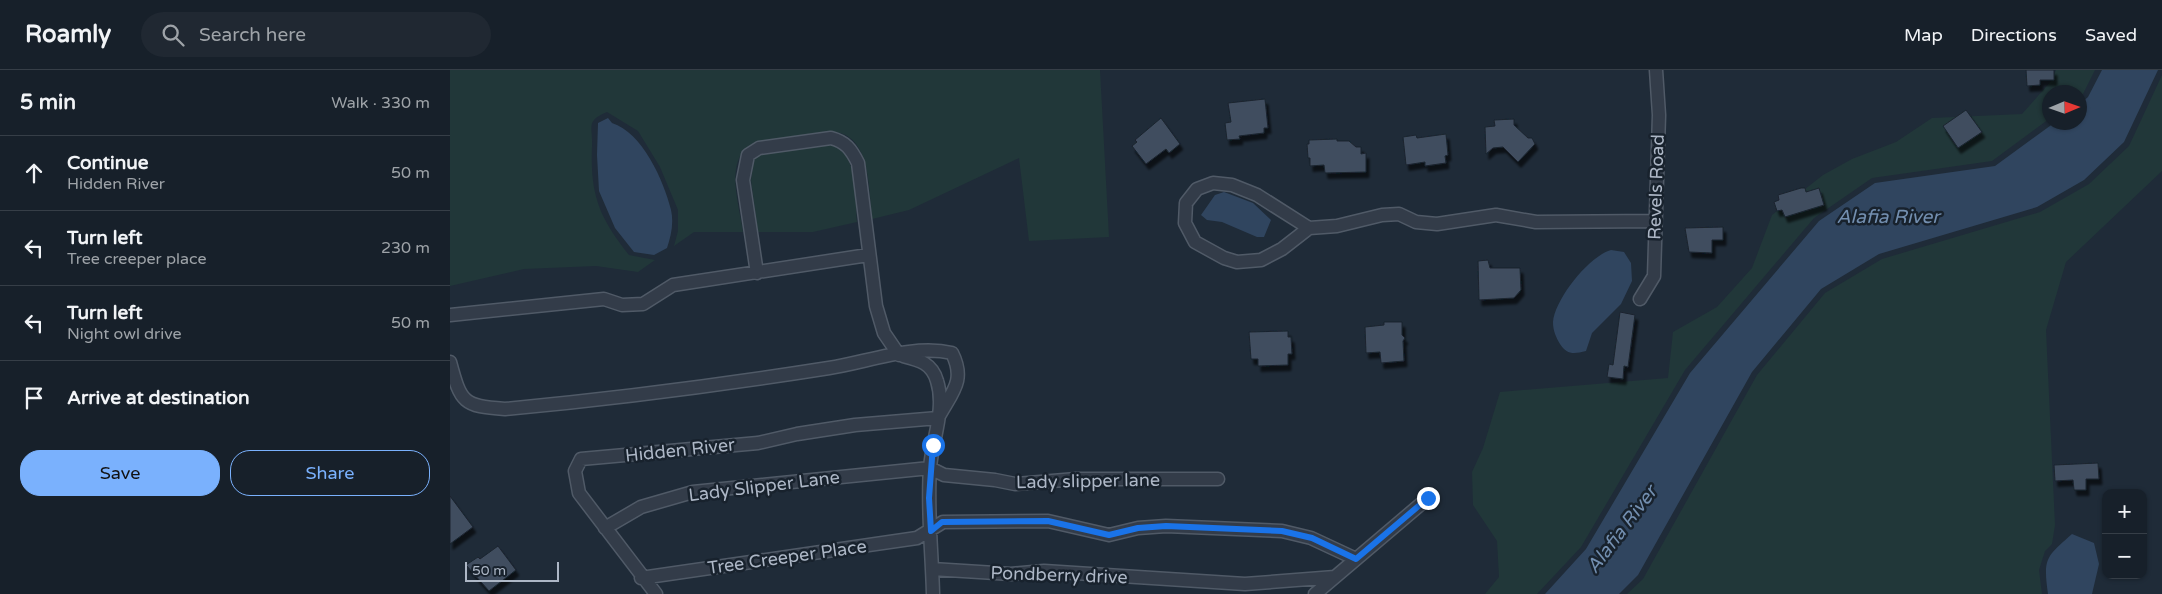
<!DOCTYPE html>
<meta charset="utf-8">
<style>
body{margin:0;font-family:"Varela Round",sans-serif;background:#202832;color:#f1f3f6}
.controls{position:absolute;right:15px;bottom:15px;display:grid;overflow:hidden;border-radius:10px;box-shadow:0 1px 4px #0004}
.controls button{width:45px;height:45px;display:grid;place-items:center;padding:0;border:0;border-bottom:1px solid #363e47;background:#17202a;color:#f1f3f6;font:25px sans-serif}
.compass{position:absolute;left:1592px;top:15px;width:45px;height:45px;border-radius:50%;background:#17202a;box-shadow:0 1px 4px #0004;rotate:88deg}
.scale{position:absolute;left:15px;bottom:12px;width:94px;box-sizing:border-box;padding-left:5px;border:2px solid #adb7c6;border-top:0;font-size:14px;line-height:18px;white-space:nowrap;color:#adb7c6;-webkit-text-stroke:4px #18222d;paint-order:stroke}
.stop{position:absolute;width:15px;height:15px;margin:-11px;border:4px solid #1a73e8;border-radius:50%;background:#fff}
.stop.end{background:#1a73e8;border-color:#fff;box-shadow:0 1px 5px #0008}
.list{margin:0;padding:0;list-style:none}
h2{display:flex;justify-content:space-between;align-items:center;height:65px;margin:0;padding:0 20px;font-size:21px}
h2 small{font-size:16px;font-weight:400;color:#9ea3a8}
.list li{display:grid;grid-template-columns:32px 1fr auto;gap:15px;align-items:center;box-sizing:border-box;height:75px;padding:0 20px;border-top:1px solid #363e47}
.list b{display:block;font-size:19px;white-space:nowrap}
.list p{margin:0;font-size:16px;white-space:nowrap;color:#9ea3a8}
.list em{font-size:16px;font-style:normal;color:#9ea3a8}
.actions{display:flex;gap:10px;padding:15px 20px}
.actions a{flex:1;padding:11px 0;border:1px solid #7ab1fd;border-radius:20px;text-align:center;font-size:18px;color:#7ab1fd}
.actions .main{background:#7ab1fd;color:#111}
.icon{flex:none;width:28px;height:28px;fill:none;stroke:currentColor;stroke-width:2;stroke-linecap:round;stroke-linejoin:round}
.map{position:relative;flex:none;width:1712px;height:524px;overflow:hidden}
header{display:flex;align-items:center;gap:30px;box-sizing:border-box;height:70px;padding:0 25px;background:#17202a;border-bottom:1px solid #363e47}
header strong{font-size:24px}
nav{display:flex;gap:28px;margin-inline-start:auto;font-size:18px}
.search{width:350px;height:45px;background:#202832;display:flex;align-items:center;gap:12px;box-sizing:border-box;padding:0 18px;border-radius:28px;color:#9ea3a8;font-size:19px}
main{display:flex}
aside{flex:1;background:#17202a}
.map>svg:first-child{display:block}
.green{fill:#213739}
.water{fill:#30455f}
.building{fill:#404d5e;stroke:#1a242f;filter:url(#shadow)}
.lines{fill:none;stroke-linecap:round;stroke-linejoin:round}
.minor-casing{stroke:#505a67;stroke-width:15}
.minor{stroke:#333c49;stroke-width:12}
.route{stroke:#1a73e8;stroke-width:6}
.labels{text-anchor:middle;stroke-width:5;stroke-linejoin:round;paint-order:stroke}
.street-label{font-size:18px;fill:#adb7c6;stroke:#18222d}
.water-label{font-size:19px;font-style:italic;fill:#738fb0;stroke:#18222d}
</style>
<header>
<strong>Roamly</strong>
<div class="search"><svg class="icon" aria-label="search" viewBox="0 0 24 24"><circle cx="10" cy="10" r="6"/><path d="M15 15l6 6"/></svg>Search here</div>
<nav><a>Map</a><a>Directions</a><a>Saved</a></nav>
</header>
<main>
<aside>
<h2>5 min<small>Walk · 330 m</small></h2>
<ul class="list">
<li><svg class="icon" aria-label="ahead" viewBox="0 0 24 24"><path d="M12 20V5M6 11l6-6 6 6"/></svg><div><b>Continue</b><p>Hidden River</p></div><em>50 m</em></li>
<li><svg class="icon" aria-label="left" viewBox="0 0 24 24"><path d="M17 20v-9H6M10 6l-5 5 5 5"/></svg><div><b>Turn left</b><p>Tree creeper place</p></div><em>230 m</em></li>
<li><svg class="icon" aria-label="left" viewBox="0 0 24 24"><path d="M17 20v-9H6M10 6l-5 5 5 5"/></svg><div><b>Turn left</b><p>Night owl drive</p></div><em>50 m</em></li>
<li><svg class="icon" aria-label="arrive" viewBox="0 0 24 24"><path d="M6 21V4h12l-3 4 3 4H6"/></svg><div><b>Arrive at destination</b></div></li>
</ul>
<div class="actions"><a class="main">Save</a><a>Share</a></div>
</aside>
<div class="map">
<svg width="1712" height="524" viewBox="0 0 1712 524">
<defs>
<filter id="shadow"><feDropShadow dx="3" dy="5.5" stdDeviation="1" flood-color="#0009"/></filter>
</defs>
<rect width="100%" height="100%" fill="#1f2b38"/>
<path class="green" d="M0 0H650L659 167 579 171 569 88 459 140 422 149C419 121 421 60 380 62 365 62 349 66 334 68 321 70 300 70 292 83 278 103 290 139 293 162H244L224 176 228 161V140L210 97 188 61 157 42C135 51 143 57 142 76 140 125 149 147 179 185L205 190 188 202 146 196 74 199 0 216Z
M1606 0H1645L1633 24 1630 27V22H1600L1599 49 1542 91 1422 108 1364 148 1235 300 1131 477 1087 524H1035L1049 507 1047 471 1023 435 1022 402 1033 378 1050 322 1218 308 1223 262 1267 237 1302 198 1322 145 1373 105 1402 89 1446 72 1482 48 1572 44 1602 10Z
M1712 5V101L1616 192 1596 260 1605 455 1602 474 1595 481 1589 500 1592 524H1177L1193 509 1307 305 1375 223 1432 189 1590 142 1639 114 1679 76Z
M380 75C409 81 405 129 407 152L363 162H308L301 110 304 89 312 84Z"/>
<path class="water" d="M1652 0H1708L1674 72 1634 110 1587 137 1429 184 1371 219 1302 302 1188 505 1169 524H1095L1136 479 1240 303 1369 151 1425 113 1545 96 1604 53 1630 52V34L1638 27Z
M158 48 162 53C192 62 214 111 221 140 224 153 221 166 217 178L204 185 184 182 165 158 149 121 147 85 148 53Z
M774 122 803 133 821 150 814 167H807L772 152 757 150 751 145 765 125Z
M1161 180 1174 182 1181 193 1182 211 1171 234 1142 263 1136 281C1124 284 1117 285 1110 274 1106 267 1103 261 1103 252 1105 229 1139 186 1161 180Z
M1622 464 1644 473 1649 494 1642 524H1598C1593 488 1596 487 1622 464Z"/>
<path class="building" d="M1576 0H1604V10H1590V15L1577 16Z
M815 29 818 58H814V63L789 66 790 69 777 70 775 53 781 52 778 33Z
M1516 40 1532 62 1508 78 1493 56Z
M711 48 730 74 719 83 716 79 696 94 682 76 687 72 685 70Z
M1064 49V55L1078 68H1082L1085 74 1068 92 1053 77 1043 78 1036 84 1035 57 1045 56 1044 50Z
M996 64 998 85 995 86 996 93 975 96V92L956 95 953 67 966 65 967 68Z
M887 69V71H899L906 77H911V84L916 83V102L875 103 874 95 860 96V88H858L857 74H859V70Z
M1351 118H1355L1356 122 1369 118 1374 135 1335 147 1332 140 1327 141 1324 132 1329 130 1328 125Z
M1273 157V170H1262V183L1239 182 1235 158Z
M1038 190 1040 198H1070L1071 220 1064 228 1029 230 1028 191Z
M1170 242 1185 245 1178 297 1174 296 1173 309 1157 307 1159 294 1163 295Z
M934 252H952V265L955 268 953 271 954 291 931 293 930 282 916 283 915 257 934 255Z
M838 261V267H841L842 284H838V295L808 296V289H801L799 262Z
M1648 393 1649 409H1636V420H1624L1623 410 1605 411 1604 395Z
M0 426 23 457 0 474Z
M48 476 66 500 39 521 16 495 28 487 30 489Z"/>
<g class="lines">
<defs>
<path id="minor" d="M859 158 832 179 811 190 787 192 774 188 745 172 735 153 736 133 747 119 763 113 782 115 807 125 859 158 887 156 932 145 949 144 966 152 987 154 1046 145 1086 152 1205 151
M307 203 293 110 298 85 309 78 381 68C396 72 401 79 408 93L426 236 434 263 449 285
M1190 229 1204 206 1209 45 1206 0
M0 245 154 229 172 235 193 234 223 215 418 185
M453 286C469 290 482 293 487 311 496 339 482 370 480 398 477 440 482 482 483 524
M0 292C11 333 13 336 55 339 163 329 271 315 379 298 418 292 463 274 502 283 516 311 502 322 488 348
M155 458 191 437 243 422 480 398 494 405 545 410 565 414 626 409H768
M482 499 561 504 594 501 795 514 885 507
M191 508 467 468 493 452 598 451 659 465 688 458 716 456 832 461 861 468 906 489
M206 524 129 423 125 401 131 389 308 373 347 364 405 355 488 348
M865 524 978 428"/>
</defs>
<use href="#minor" class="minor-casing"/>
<use href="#minor" class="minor"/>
</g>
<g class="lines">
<path class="route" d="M483 375 479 428 481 461 492 452 598 451 659 465 688 458 716 456 832 461 862 468 906 489 978 428"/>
</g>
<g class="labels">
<g class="street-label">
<text transform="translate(1206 117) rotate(-88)" y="6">Revels Road</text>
<text transform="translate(230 380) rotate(-6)" y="6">Hidden River</text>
<text transform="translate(638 411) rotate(-1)" y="6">Lady slipper lane</text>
<text transform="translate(314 416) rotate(-7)" y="6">Lady Slipper Lane</text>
<text transform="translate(337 487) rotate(-8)" y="6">Tree Creeper Place</text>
<text transform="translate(609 505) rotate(2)" y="6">Pondberry drive</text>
</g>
<g class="water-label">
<text x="1438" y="153">Alafia River</text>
<text transform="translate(1171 459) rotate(-53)" y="7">Alafia River</text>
</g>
</g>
</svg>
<div class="controls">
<button>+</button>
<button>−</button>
</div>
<svg class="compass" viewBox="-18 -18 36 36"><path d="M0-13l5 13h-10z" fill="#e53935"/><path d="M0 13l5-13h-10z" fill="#9ea3a8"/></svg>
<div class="scale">50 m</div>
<div class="stop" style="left:483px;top:375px"></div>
<div class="stop end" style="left:978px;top:428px"></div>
</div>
</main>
